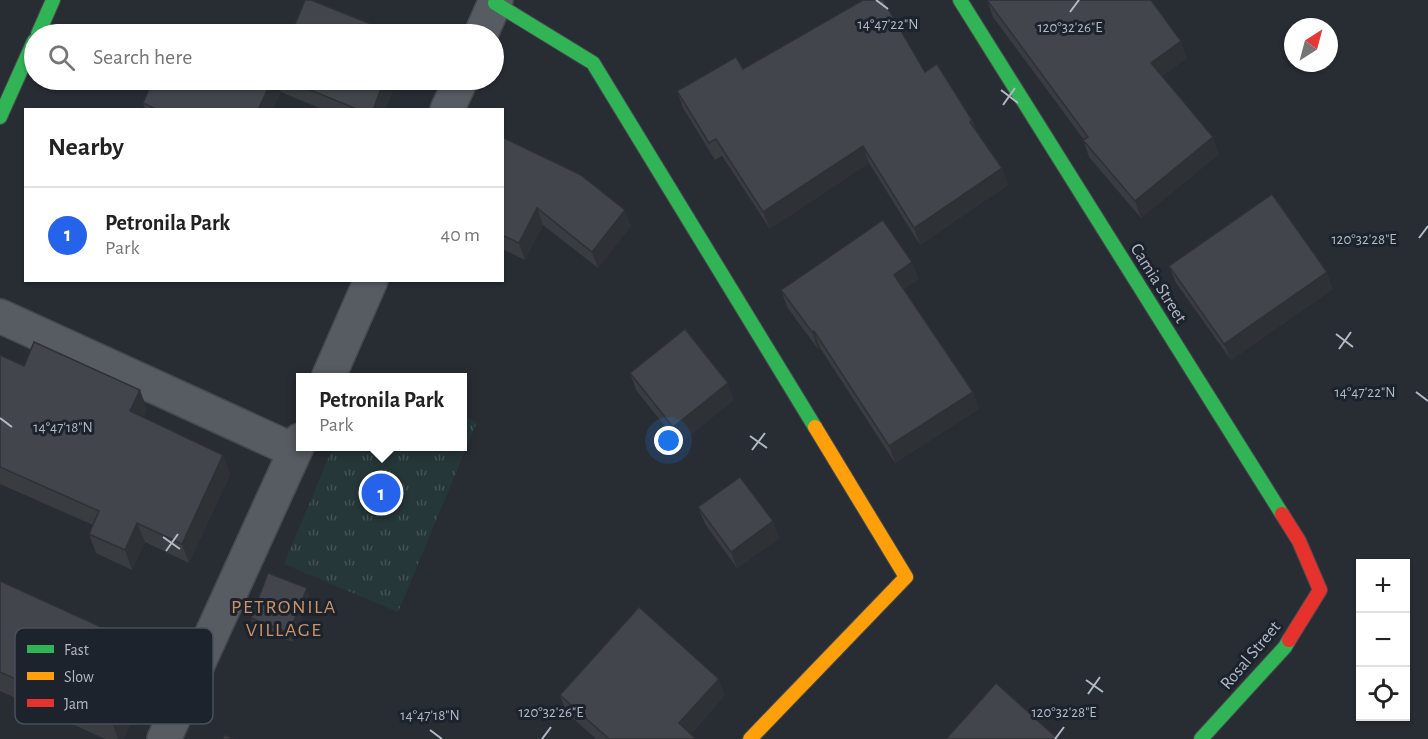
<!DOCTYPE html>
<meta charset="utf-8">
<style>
body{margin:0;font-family:"Alegreya Sans",sans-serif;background:#f6f6f6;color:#222}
.controls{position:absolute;right:18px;bottom:18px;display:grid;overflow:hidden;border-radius:0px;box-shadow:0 2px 4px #0004}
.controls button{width:54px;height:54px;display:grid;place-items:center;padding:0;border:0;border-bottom:2px solid #e0e0e0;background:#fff;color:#222;font:30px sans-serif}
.compass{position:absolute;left:1284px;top:18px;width:54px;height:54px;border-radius:50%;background:#fff;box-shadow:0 2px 4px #0004;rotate:36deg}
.you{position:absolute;left:669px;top:441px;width:21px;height:21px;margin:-15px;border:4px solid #fff;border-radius:50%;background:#1a73e8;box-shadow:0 0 0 9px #1a73e833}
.badge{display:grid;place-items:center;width:39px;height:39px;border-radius:50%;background:#2563eb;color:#fff;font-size:20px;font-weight:700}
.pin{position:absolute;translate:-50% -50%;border:3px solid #fff;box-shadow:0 2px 6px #0006}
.popup{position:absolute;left:296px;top:373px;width:171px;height:78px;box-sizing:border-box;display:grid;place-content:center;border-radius:0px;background:#fff;filter:drop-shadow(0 2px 4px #0005);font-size:20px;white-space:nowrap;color:#767676}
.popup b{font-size:22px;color:#222}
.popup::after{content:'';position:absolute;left:50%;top:100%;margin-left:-12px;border:12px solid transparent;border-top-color:#fff}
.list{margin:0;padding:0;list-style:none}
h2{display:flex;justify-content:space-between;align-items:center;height:78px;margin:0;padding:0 24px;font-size:26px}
h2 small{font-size:20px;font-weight:400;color:#767676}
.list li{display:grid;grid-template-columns:39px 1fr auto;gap:18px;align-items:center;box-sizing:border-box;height:96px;padding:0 24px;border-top:2px solid #e0e0e0}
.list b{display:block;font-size:22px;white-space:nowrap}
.list p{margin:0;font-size:20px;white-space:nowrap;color:#767676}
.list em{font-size:20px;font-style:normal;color:#767676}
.icon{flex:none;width:33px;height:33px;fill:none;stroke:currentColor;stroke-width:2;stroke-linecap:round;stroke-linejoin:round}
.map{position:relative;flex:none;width:1428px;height:739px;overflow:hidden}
.search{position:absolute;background:#fff;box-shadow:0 2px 4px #0004;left:24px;top:24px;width:480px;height:66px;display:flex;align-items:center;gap:15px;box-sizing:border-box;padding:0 21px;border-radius:33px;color:#767676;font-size:22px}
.panel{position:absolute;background:#fff;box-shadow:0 2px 4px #0004;left:24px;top:108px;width:480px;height:174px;border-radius:0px}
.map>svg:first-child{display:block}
.grass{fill:url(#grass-tufts)}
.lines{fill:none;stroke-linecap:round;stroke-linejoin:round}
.street-casing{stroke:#46494e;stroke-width:36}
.fast-casing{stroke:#46494e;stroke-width:16}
.slow-casing{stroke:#46494e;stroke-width:16}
.jam-casing{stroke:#46494e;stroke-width:16}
.street{stroke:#575b62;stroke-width:33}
.fast{stroke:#30b455;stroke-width:14}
.slow{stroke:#ff9f0a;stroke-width:14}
.jam{stroke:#e5322d;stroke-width:14}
.wall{fill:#393c41}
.shaded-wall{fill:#2e3135}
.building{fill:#42464c;stroke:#2e3135;stroke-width:1.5}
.ticks{fill:none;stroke:#b1b9c5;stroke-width:2}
.labels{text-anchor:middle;stroke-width:6;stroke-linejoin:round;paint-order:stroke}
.street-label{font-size:18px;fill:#b1b9c5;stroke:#1c232d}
.neighbourhood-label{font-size:20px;letter-spacing:1.5px;fill:#cd9265;stroke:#1c232d}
.key{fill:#1c232d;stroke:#49505b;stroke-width:1.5}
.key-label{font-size:16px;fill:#b1b9c5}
.ticks-label{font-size:15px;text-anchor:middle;fill:#b1b9c5;stroke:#1c232d;stroke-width:6;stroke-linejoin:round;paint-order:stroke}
</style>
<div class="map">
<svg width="1428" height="739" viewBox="0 0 1428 739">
<defs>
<pattern id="grass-tufts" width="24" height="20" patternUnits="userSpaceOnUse" patternTransform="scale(1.5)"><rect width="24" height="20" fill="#263739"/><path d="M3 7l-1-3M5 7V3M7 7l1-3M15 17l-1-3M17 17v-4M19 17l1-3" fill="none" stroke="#435254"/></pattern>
</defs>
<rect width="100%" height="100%" fill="#282d33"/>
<path class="grass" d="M462 416 477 422 398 612 284 564 333 447 462 446Z"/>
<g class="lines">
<defs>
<path id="street" d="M481 34 496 0
M447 110 461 80
M0 316 295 451
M328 378 371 280
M164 739 300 440"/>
<path id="fast" d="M960 0 1282 514
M495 3 593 63 815 427
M38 34 53 0
M0 117 34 41
M1201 739 1285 647 1289 640"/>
<path id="slow" d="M750 739 906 577 815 427"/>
<path id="jam" d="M1282 514 1299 541 1320 590 1289 640"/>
</defs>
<use href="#street" class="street-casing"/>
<use href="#fast" class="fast-casing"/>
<use href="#slow" class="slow-casing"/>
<use href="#jam" class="jam-casing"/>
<use href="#street" class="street"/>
<use href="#fast" class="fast"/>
<use href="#slow" class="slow"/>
<use href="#jam" class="jam"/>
</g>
<path class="wall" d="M987 0 1187 58 1162 76 1219 154 1141 218 1089 157 1083 140H1084L993 17Z
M743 69 925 72 972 120 976 130 1002 168 1008 185 920 245 869 163 770 229 722 156 715 160 683 108 677 91Z
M153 80H397L385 110H324L281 92 272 110H145L143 103Z
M502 137 631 226 598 268 543 225 525 260 502 249Z
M1169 266 1333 289 1231 360 1176 283Z
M919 279 904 289 973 392 979 409 895 463 820 348 818 349 787 307 781 290Z
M0 355 24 366 147 409 143 417 223 455 230 475 189 563 145 542 132 570 96 553 89 534 93 525 0 484Z
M630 373 734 400 679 444 636 390Z
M698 507 780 538 737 568 705 524Z
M0 581 153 669 124 739H105L0 691Z
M310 597 293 642 254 627 251 618Z
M560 695H725L691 734 696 739H596L566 712Z"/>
<path class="shaded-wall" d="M1181 41 1187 58 1157 80 1151 63Z
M272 80H276L281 92 272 110H258Z
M384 80H397L385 110H373Z
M1213 137 1219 154 1141 218 1135 201Z
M863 146 869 163 770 229 763 212Z
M1002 168 1008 185 920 245 914 228Z
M537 208 543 225 525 260 519 243Z
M625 210 631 226 598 268 592 252Z
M912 262 919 279 900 292 894 275Z
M1327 272 1333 289 1231 360 1224 344Z
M814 331 820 348 818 349 812 332Z
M728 383 734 400 679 444 673 427Z
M140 390 147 409 138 431 130 411Z
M973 392 979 409 895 463 889 446Z
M223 455 230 475 189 563 182 544Z
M773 521 780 538 737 568 731 552Z
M137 523 145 542 132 570 125 550Z
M307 588 310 597 293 642 289 633Z
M145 647 153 669 124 739H118L113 724Z
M719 679 725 695 686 739 679 723Z"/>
<path class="building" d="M305 0H311L396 34H291Z
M863 0H883L925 72 937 64 972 120 970 122 1002 168 914 228 863 146 763 212 716 139 709 143 677 91 736 57 743 69Z
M987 0H1151L1181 41 1151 63 1213 137 1135 201 1083 140 1088 137Z
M177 29 188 34H174Z
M153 80H272L258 110H158L143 103Z
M286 80H384L373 110H359Z
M502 137 581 175 625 210 592 252 537 208 519 243 502 235Z
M1272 194 1327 272 1224 344 1169 266Z
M883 220 912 262 894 275 973 392 889 446 814 331 812 332 781 290Z
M685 329 728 383 673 427 630 373Z
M34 342 140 390 130 411 223 455 182 544 137 523 125 550 89 534 99 511 0 467V355L24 366Z
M740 477 773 521 731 552 698 507Z
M268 573 307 588 289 633 251 618Z
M0 581 145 647 113 724 0 672Z
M639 607 719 679 679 723 696 739H609L560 695Z
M996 683 1058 739H946Z
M224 735 234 739H223Z"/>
<path class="ticks" d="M876 0 888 9M1070 12 1079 0M1001 90 1018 103M1003 105 1015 88M1419 238 1428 226M1336 334 1353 347M1339 349 1351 332M1416 392 1428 401M0 418 12 427M750 436 767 448M752 450 765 433M163 537 180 549M166 551 178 534M1086 680 1103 692M1088 694 1100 677M430 730 442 739M542 739 551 727M1055 739 1064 727"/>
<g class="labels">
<g class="street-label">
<text transform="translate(1159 283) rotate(58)" y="6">Camia Street</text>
<text transform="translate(1250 655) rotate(-50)" y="6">Rosal Street</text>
</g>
<g class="neighbourhood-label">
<text x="284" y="613">PETRONILA<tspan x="284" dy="23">VILLAGE</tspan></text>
</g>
</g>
<rect x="15" y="628" width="198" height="96" rx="9" class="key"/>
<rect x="27" y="645" width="27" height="8" fill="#30b455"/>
<rect x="27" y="672" width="27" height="8" fill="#ff9f0a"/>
<rect x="27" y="699" width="27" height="8" fill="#e5322d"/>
<g class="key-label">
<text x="64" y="655">Fast</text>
<text x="64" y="682">Slow</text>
<text x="64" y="709">Jam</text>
</g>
<g class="ticks-label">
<text x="888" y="29">14°47'22"N</text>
<text x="1070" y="32">120°32'26"E</text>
<text x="1364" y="244">120°32'28"E</text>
<text x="1365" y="397">14°47'22"N</text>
<text x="63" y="432">14°47'18"N</text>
<text x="551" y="717">120°32'26"E</text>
<text x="1064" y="717">120°32'28"E</text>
<text x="430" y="720">14°47'18"N</text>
</g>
</svg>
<div class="controls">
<button>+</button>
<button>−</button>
<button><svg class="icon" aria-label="locate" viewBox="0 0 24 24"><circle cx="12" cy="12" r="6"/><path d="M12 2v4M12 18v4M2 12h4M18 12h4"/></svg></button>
</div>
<svg class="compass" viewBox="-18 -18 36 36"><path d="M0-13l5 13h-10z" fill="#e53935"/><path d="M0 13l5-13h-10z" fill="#767676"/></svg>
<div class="you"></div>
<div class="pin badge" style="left:381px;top:493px">1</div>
<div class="popup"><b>Petronila Park</b>Park</div>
<div class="search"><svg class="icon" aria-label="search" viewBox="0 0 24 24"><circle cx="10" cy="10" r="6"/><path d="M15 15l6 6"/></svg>Search here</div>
<section class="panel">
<h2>Nearby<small></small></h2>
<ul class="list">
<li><span class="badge">1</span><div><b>Petronila Park</b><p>Park</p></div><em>40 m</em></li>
</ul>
</section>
</div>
